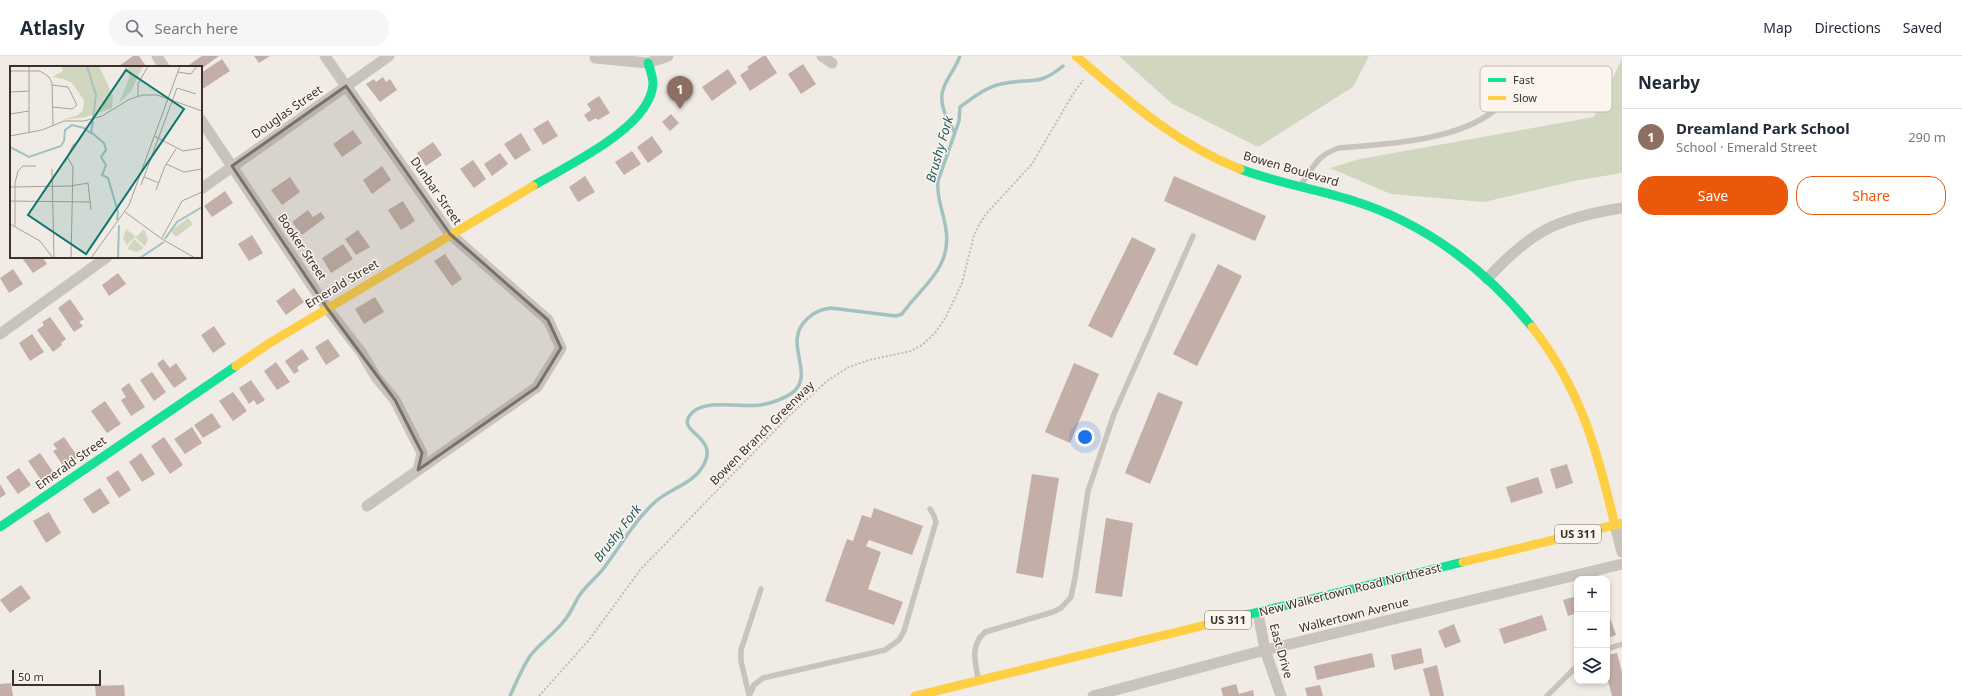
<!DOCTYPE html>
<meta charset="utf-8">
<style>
body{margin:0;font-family:"Noto Sans",sans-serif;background:#f6f6f7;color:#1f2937}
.controls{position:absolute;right:12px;bottom:12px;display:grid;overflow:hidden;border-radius:8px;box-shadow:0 2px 6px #0003}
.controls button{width:36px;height:36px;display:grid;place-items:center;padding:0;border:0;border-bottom:1px solid #e0e1e3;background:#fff;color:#1f2937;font:20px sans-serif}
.scale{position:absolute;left:12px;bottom:10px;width:89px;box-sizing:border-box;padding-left:4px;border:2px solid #3b302b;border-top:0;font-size:11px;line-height:14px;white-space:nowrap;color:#3b302b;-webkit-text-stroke:3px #fbf5ee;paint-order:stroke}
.you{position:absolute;left:1085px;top:381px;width:14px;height:14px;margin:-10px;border:3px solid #fff;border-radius:50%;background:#1a73e8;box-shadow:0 0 0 6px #1a73e833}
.badge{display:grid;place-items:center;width:26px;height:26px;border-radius:50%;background:#ea580c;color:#fff;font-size:13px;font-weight:700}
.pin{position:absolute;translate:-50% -33px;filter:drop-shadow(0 1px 2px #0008)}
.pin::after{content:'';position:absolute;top:21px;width:14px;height:12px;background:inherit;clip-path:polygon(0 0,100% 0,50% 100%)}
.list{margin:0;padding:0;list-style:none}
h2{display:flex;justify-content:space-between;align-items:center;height:52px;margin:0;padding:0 16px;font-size:17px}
h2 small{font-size:13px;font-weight:400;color:#747a83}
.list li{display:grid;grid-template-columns:26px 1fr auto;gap:12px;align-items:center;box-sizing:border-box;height:56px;padding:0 16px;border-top:1px solid #e0e1e3}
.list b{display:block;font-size:15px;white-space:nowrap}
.list p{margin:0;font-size:13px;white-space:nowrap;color:#747a83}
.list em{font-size:13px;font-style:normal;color:#747a83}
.actions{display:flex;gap:8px;padding:12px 16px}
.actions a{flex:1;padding:9px 0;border:1px solid #ea580c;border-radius:16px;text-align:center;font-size:14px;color:#ea580c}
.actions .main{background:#ea580c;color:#fff}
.icon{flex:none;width:22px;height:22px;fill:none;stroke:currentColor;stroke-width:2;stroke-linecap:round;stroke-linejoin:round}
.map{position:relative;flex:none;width:1622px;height:640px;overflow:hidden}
header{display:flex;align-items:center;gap:24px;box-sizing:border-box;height:56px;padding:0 20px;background:#fff;border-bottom:1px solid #e0e1e3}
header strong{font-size:19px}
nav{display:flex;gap:22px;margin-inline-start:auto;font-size:14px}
.search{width:280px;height:36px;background:#f6f6f7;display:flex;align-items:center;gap:10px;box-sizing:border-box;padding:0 14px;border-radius:16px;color:#747a83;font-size:15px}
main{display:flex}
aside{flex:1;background:#fff}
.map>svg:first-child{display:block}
.green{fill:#d1d6bf}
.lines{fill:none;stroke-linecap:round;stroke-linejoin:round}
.stream{stroke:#a1c2c1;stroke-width:3.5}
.building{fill:#c3afa7}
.path{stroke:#c2bbb6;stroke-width:2;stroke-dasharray:2 2;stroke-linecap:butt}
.lane{stroke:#c9c3be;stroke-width:5.5}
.street{stroke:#c9c3be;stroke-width:11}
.fast{stroke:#16e098;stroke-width:9}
.slow{stroke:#ffcf43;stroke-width:9}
.marked{fill:#7a716c;fill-opacity:0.2;stroke:#7a716c;stroke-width:3;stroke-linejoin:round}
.labels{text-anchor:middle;stroke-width:3;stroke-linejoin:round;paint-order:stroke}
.shield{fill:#fbf5ee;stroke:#756b66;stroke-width:1}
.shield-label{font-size:11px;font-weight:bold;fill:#3b302b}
.street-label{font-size:12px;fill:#3b302b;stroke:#fbf5ee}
.water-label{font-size:13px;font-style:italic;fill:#1f5a5e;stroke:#fbf5ee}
.inset-river{fill:none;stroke:#a1c2c1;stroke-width:2}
.inset-road{fill:none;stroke:#a8a09b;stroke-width:1}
.view{fill:#0f766e;fill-opacity:0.15;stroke:#0f766e;stroke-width:2}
.inset-edge{fill:none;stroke:#3b302b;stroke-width:2}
.key{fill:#fbf5ee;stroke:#c1bab4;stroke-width:1}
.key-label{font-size:11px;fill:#3b302b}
</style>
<header>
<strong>Atlasly</strong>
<div class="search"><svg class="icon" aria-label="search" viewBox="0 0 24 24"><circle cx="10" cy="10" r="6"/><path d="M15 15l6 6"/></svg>Search here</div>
<nav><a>Map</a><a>Directions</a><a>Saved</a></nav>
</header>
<main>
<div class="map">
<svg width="1622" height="640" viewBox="0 0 1622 640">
<rect width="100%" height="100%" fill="#f0ebe5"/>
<path class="green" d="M1119 0H1369L1353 31 1258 91 1171 47Z
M1622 3V117L1574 125 1484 146 1391 138 1330 112 1360 103 1594 61Z"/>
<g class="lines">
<path class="stream" d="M955 77C948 64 937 47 944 31 948 20 956 12 960 0
M510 640C516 627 522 612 530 600 540 587 554 578 564 565 571 557 574 548 579 540 586 529 596 522 603 513 620 491 634 465 655 446 668 434 691 428 701 413 725 379 670 377 693 356 707 343 744 352 761 349 772 347 783 343 792 337 817 318 781 287 807 263 814 256 821 253 831 252L896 260 902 258C922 230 952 212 946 174 944 157 936 142 938 125L959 65 960 51C973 42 986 31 1001 28 1029 21 1037 32 1063 10"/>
</g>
<path class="building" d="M133 0H139L145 9 143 11H120L119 10Z
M202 0H219L201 13V11H186Z
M254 0H270L259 7Z
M763 0H766L777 17 750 35 740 19 749 13 747 11Z
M222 3 230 15 201 34V17Z
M803 8 816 28 801 38 788 18Z
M728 13 737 27 712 45 702 31Z
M383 21 386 26 390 23 397 34 380 46 366 28 374 23 376 26Z
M599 40 610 57 598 64 596 62 589 66 584 59 591 54 587 48Z
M671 58 679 67 670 75 662 66Z
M548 64 558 80 543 89 533 73Z
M353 74 362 87 342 101 333 88Z
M521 77 531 94 515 104 504 88Z
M652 80 663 96 648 107 637 91Z
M433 86 442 99 426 110 417 97Z
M632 95 641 108 624 119 615 106Z
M500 97 508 108 492 120 484 108Z
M473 104 486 123 474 132 460 113Z
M382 110 391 124 372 138 363 124Z
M585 120 595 136 578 146 569 131Z
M1174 120 1266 160 1255 185 1164 145Z
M290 121 300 136 282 149 271 134Z
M225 135 233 147 212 161 204 150Z
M403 145 415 165 401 174 388 154Z
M308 154 313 161 321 156 325 162 302 179 292 166Z
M358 174 370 191 356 199 345 183Z
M252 179 263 197 249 205 238 188Z
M1132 181 1156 193 1112 282 1088 270Z
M343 188 353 203 331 217 322 202Z
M445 198 462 223 452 230 434 205Z
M24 201H42L47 208 33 217 22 202Z
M1218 208 1242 220 1197 310 1173 298Z
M13 213 23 228 9 237 0 222Z
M118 217 126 228 109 240 102 229Z
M294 232 304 246 286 259 276 245Z
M375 241 384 256 364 268 355 253Z
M70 243 84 263 79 266 83 270 74 276 58 252Z
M50 261 66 283 61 287 62 289 53 296 37 274 44 269 42 266Z
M214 270 226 288 213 297 201 279Z
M32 278 44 296 30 305 19 287Z
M328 283 340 300 326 309 315 291Z
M302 293 309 303 297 311 299 315 294 318 285 305Z
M163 303 170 312 176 307 187 323 174 332 157 308Z
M276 306 290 326 277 334 264 315Z
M1074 307 1099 318 1070 387 1045 376Z
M152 316 166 336 154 345 140 324Z
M251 324 265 344 257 349 254 344 249 348 239 332Z
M129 327 145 351 131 360 121 344 126 341 121 333Z
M233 336 247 355 233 365 219 345Z
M1158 336 1183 346 1150 428 1125 417Z
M105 345 121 368 107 377 91 355Z
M212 357 221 371 203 382 194 369Z
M192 371 202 387 185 398 174 383Z
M64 381 78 401 64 411 53 395 57 393 53 388Z
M164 381 183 409 170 418 151 390Z
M40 397 54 417 42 425 28 405Z
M141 397 155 418 142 426 129 406Z
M1567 408 1573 427 1556 433 1550 413Z
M19 412 31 429 18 438 6 421Z
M118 414 131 434 119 442 106 422Z
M1032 418 1059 422 1043 522 1016 517Z
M1538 421 1543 437 1511 447 1506 431Z
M0 428 6 438 0 442Z
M100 432 110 447 93 458 83 443Z
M874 452 923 470 912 499 869 484 866 490 881 496 868 533 903 546 894 569 825 545 847 483 853 485 862 459 871 462Z
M49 456 61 477 46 487 33 465Z
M1106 462 1133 467 1122 541 1095 537Z
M21 529 31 542 10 557 0 544Z
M1577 540V557L1568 560 1563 544Z
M1607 553 1616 579 1607 582Z
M1542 559 1547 574 1504 588 1499 573Z
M1454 568 1461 586 1445 592 1438 575Z
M1421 592 1424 607 1394 614 1391 599Z
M1372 597 1375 611 1317 624 1314 610Z
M1617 597 1622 616V640H1612L1607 621V599Z
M1437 609 1444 640H1430L1423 613Z
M11 627 13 640H0V628Z
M1236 628 1239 638 1253 634 1254 640H1223L1221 632Z
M124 629 125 640H96L95 630Z
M1320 629 1323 640H1307L1305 632Z"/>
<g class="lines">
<path class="path" d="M539 640 589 584 640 514 791 358 827 325 849 311 869 304 911 295 922 289 935 277 946 261 962 227 974 179 979 169 986 158 1032 108 1073 38 1083 24"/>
<path class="lane" d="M1301 129C1313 111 1317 99 1339 92 1387 88 1457 85 1495 54 1503 47 1509 31 1514 22
M1607 593 1622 588
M978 622C975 604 970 590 985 576L1053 556 1061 552 1071 541 1075 522 1088 435 1114 358 1193 180
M749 639 741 605V594L761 533
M749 640 754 629 763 622 885 594 899 584 904 575 936 466 934 460 930 453
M1547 640 1577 610"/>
<path class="street" d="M157 0 164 11
M325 0 450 178 548 264 561 292 537 331 367 450
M822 0 832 7
M595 2 648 7 668 0
M201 64 327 252 361 296 376 321 395 344 422 397 418 414
M201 133 389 0
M1487 223C1533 173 1557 163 1622 152
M0 278 107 201
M1615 469 1622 496
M1258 557 1265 594 1281 640
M1093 640 1265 594 1622 508"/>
<path class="fast" d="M1240 113C1277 127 1316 133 1354 145 1424 167 1486 213 1532 271
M533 130C568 109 650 72 653 28 653 21 650 13 648 7
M0 471 236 310
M1234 562 1463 506"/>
<path class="slow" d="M1076 0C1127 44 1176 88 1240 113
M1532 271C1581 333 1597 394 1615 469
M236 310 268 288 533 130
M1463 506 1622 467
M915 640 1234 562"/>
</g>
<path class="marked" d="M346 30 450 178 548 264 561 292 537 331 418 414 422 397 395 344 327 252 232 110Z"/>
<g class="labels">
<g class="shield">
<rect x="1555" y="469" width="46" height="18" rx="3"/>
<rect x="1205" y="555" width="46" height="18" rx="3"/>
</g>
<g class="shield-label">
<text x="1578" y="482">US 311</text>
<text x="1228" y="568">US 311</text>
</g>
<g class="street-label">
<text transform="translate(287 56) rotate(-35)" y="4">Douglas Street</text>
<text transform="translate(1291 113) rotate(16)" y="4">Bowen Boulevard</text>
<text transform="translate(436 135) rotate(55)" y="4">Dunbar Street</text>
<text transform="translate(302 191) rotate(56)" y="4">Booker Street</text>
<text transform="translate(342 228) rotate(-31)" y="4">Emerald Street</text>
<text transform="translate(762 377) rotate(-45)" y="4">Bowen Branch Greenway</text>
<text transform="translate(71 407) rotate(-35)" y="4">Emerald Street</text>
<text transform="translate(1350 534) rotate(-14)" y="4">New Walkertown Road Northeast</text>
<text transform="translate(1354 559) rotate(-14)" y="4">Walkertown Avenue</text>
<text transform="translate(1281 595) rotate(74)" y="4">East Drive</text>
</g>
<g class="water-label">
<text transform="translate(939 93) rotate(-74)" y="5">Brushy Fork</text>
<text transform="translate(617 477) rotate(-52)" y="5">Brushy Fork</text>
</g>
</g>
<g transform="translate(10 10)">
<rect width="192" height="192" fill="#f0ebe5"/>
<path d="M52 0H89L103 30 102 42 76 51 52 54 68 49 73 44 74 34 62 17 54 13 42 11 53 5ZM114 0H133L121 25 109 37 120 10ZM178 152 183 158 166 171 161 165ZM116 163 126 171 134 163 138 173 135 180 125 171 117 179 113 173ZM124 173 134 182 127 186 117 183Z" fill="#d1d6bf"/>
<path class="inset-river" d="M77 0 86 29 83 52M83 55 81 66 94 77 96 84 91 91 96 99 92 109 98 112 108 146 107 154M0 81 19 91 51 80 54 75 55 64 62 59 74 62 82 68M155 173 167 156 192 141M108 192 109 159M130 192 154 176"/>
<path class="inset-road" d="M19 0V67M0 5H30L39 11 42 17 43 60M168 6 181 8 187 0M42 19 58 21 67 39 62 43 42 41M0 26 19 25M128 30V18L138 0M0 48 19 45M0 70 32 64 54 55H74L92 50 120 33 133 29H147L192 45M144 70 173 85 192 82M58 92 63 101 61 192M55 96 63 79 69 75M156 98 174 106 192 103M42 103 44 192M134 111 149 117M131 119 167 22 186 28M0 121 61 120 78 117 81 144M146 124 155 100 166 83M0 135 80 136M115 146 152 173 185 192M0 158 30 175 43 192M5 160V117L8 105 13 100H26M152 172 172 135 192 126M81 192 119 139 170 0"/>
<path class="view" d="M116 4 174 43 76 188 18 149Z"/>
<rect width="192" height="192" class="inset-edge"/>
</g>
<rect x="1480" y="10" width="132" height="46" rx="6" class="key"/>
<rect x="1488" y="22" width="18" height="4" fill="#16e098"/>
<rect x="1488" y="40" width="18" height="4" fill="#ffcf43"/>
<g class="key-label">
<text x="1513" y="28">Fast</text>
<text x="1513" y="46">Slow</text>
</g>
</svg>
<div class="controls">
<button>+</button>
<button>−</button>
<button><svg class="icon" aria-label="layers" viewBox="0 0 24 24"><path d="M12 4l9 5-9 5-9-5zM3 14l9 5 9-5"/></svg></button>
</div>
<div class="scale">50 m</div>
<div class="you"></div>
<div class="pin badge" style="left:680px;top:53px;background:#8d6e63">1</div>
</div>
<aside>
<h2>Nearby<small></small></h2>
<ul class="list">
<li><span class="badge" style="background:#8d6e63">1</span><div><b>Dreamland Park School</b><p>School · Emerald Street</p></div><em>290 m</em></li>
</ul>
<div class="actions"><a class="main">Save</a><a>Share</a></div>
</aside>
</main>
